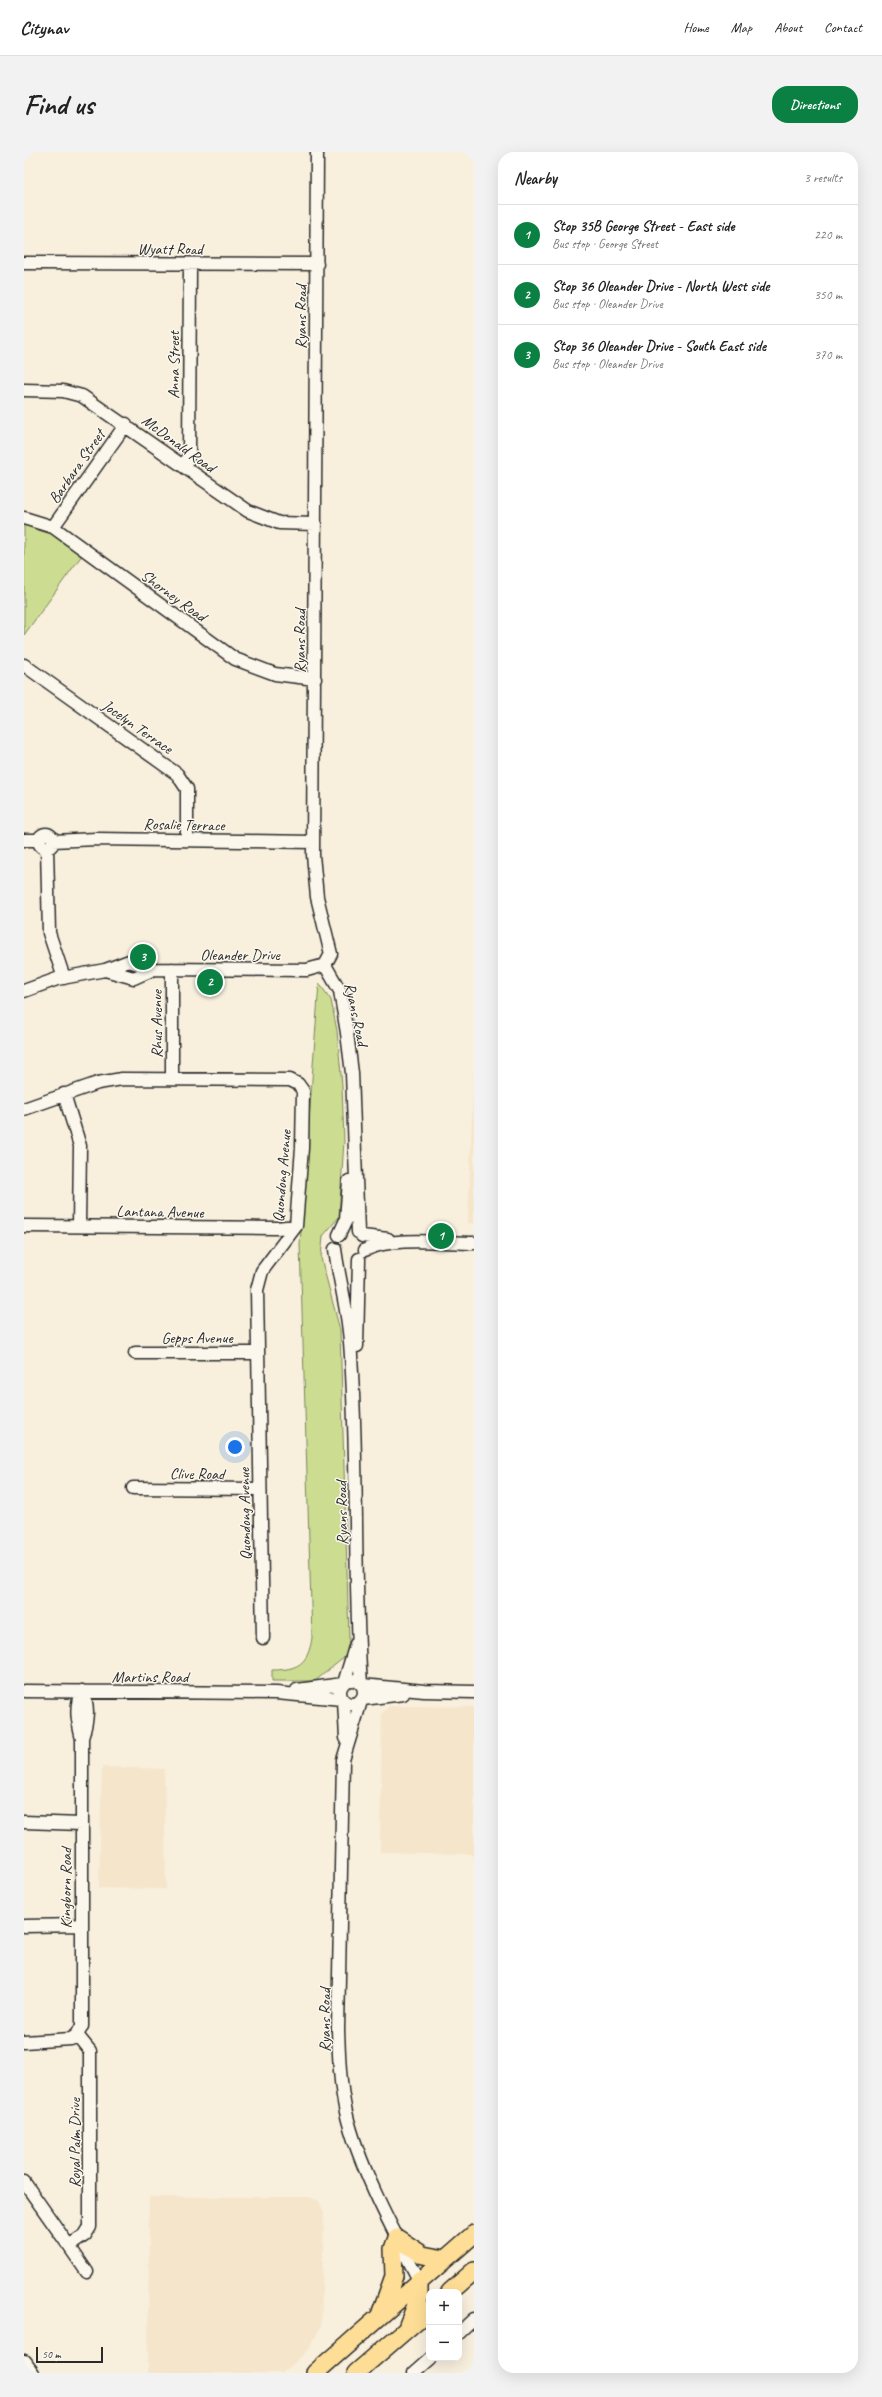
<!DOCTYPE html>
<meta charset="utf-8">
<style>
body{margin:0;font-family:Caveat,sans-serif;background:#f2f2f2;color:#222}
.controls{position:absolute;right:12px;bottom:12px;display:grid;overflow:hidden;border-radius:8px;box-shadow:0 4px 16px #0002}
.controls button{width:36px;height:36px;display:grid;place-items:center;padding:0;border:0;border-bottom:1px solid #e0e0e0;background:#fff;color:#222;font:20px sans-serif}
.scale{position:absolute;left:12px;bottom:10px;width:67px;box-sizing:border-box;padding-left:4px;border:2px solid #2b2b2b;border-top:0;font-size:11px;line-height:14px;white-space:nowrap;color:#2b2b2b;-webkit-text-stroke:3px #fbf7ec;paint-order:stroke}
.you{position:absolute;left:211px;top:1295px;width:14px;height:14px;margin:-10px;border:3px solid #fff;border-radius:50%;background:#1a73e8;box-shadow:0 0 0 6px #1a73e833}
.badge{display:grid;place-items:center;width:26px;height:26px;border-radius:50%;background:#0b8043;color:#fff;font-size:13px;font-weight:700}
.pin{position:absolute;translate:-50% -50%;border:2px solid #fff;box-shadow:0 1px 4px #0006}
.list{margin:0;padding:0;list-style:none}
h2{display:flex;justify-content:space-between;align-items:center;height:52px;margin:0;padding:0 16px;font-size:17px}
h2 small{font-size:13px;font-weight:400;color:#767676}
.list li{display:grid;grid-template-columns:26px 1fr auto;gap:12px;align-items:center;box-sizing:border-box;height:60px;padding:0 16px;border-top:1px solid #e0e0e0}
.list b{display:block;font-size:15px;white-space:nowrap}
.list p{margin:0;font-size:13px;white-space:nowrap;color:#767676}
.list em{font-size:13px;font-style:normal;color:#767676}
.map{position:relative;flex:none;width:450px;height:2221px;overflow:hidden;border-radius:16px}
header{display:flex;align-items:center;gap:24px;box-sizing:border-box;height:56px;padding:0 20px;background:#fff;border-bottom:1px solid #e0e0e0}
header strong{font-size:19px}
nav{display:flex;gap:22px;margin-inline-start:auto;font-size:14px}
.intro{display:flex;align-items:center;justify-content:space-between;box-sizing:border-box;height:96px;padding:0 24px}
h1{margin:0;font-size:28px}
.button{padding:10px 18px;border-radius:16px;background:#0b8043;color:#fff;font-size:14px;font-weight:700}
main{display:flex;gap:24px;padding:0 24px}
aside{flex:1;background:#fff;border-radius:16px;box-shadow:0 4px 16px #0002}
.map>svg:first-child{display:block}
.built{fill:#f5e5cb}
.green{fill:#ccdd91;stroke:#7c845e}
.lines{fill:none;stroke-linecap:round;stroke-linejoin:round}
.minor-casing{stroke:#2b2b2b;stroke-width:15}
.highway-casing{stroke:#2b2b2b;stroke-width:20}
.minor{stroke:#fbf7ec;stroke-width:12}
.highway{stroke:#fede96;stroke-width:17}
.labels{text-anchor:middle;stroke-width:3;stroke-linejoin:round;paint-order:stroke}
.street-label{font-size:16px;fill:#2b2b2b;stroke:#fbf7ec}
</style>
<header>
<strong>Citynav</strong>
<nav><a>Home</a><a>Map</a><a>About</a><a>Contact</a></nav>
</header>
<div class="intro"><h1>Find us</h1><a class="button">Directions</a></div>
<main>
<div class="map">
<svg width="450" height="2221" viewBox="0 0 450 2221">
<rect width="100%" height="100%" fill="#f8efdd"/>
<filter id="ink" filterUnits="userSpaceOnUse"><feTurbulence type="fractalNoise" baseFrequency=".025" numOctaves="2"/><feDisplacementMap in="SourceGraphic" scale="8" xChannelSelector="R" yChannelSelector="G"/><feConvolveMatrix kernelMatrix="1 2 1 2 8 2 1 2 1" color-interpolation-filters="sRGB"/></filter>
<g filter="url(#ink)">
<path class="built" d="M450 917V1071H444Z
M365 1554 450 1555V1705L447 1702 356 1700 358 1561Z
M78 1615 140 1617 142 1737 75 1736Z
M125 2045H285L295 2049 300 2061 297 2174 285 2197 258 2221H124Z"/>
<path class="green" d="M0 366 61 399 0 483Z
M295 831 307 848 313 879 318 933 320 989 315 1065 299 1084 297 1106 316 1178 325 1487 322 1504 291 1529H248V1518C274 1518 284 1512 288 1486L276 1092Z"/>
<g class="lines">
<defs>
<path id="minor" d="M293 0 289 703 293 745 307 802 301 813 316 839 323 881 328 921 334 1080
M0 111 293 112
M0 238 39 239 58 244 224 359 255 371 291 372
M160 314 165 304 166 112
M0 366 29 375 211 507 251 522 291 527
M29 375 102 272
M0 513 153 622 163 637V688
M15 689a7 7 0 1 1 14 0a7 7 0 1 1-14 0Z
M0 688H16
M29 689 72 687 289 690
M23 695 25 781 40 826
M148 817V927
M81 818 110 826 130 817
M0 839 33 827 81 818 105 809 130 817 283 818 301 813
M40 942 56 994 55 1074
M0 957 74 931 98 927 266 928 274 932 279 939 278 996 272 1074 238 1119 233 1138 239 1486
M0 1074 253 1076 272 1074
M315 1083 322 1068 325 1029
M338 1084 364 1087
M311 1097C315 1128 324 1158 326 1190 335 1303 329 1418 337 1532
M341 1098C369 1084 418 1091 450 1091
M333 1194 335 1107
M111 1201H234
M109 1336 236 1337
M316 1540a12 12 0 1 1 24 0a12 12 0 1 1-24 0Z
M320 1531 332 1492
M338 1533 400 1539 450 1540
M273 1538 319 1532
M0 1539 252 1541 318 1547
M58 1539C66 1554 63 1570 58 1586
M339 1547 379 1542
M320 1549 322 1586
M337 1549 319 1608 314 1878C315 1906 316 1934 322 1960 334 2013 370 2080 395 2128
M0 1670 57 1672
M0 1774 57 1773
M0 1890 47 1887 53 1883 58 1874V1587C54 1571 50 1555 58 1539
M0 2030 45 2094 61 2083 66 2075V1899L53 1883
M45 2094 63 2120
M435 2181 450 2167
M0 2209 9 2221
M390 2221 407 2206"/>
<path id="highway" d="M426 2140 450 2119
M356 2163 370 2124 369 2097 373 2086 399 2103 420 2107
M384 2173 395 2146V2128
M291 2221 450 2082
M332 2221 405 2158"/>
</defs>
<use href="#minor" class="minor-casing"/>
<use href="#highway" class="highway-casing"/>
<use href="#minor" class="minor"/>
<use href="#highway" class="highway"/>
</g>
</g>
<g class="labels">
<g class="street-label">
<text x="146" y="102">Wyatt Road</text>
<text transform="translate(276 165) rotate(-90)" y="6">Ryans Road</text>
<text transform="translate(149 213) rotate(-90)" y="6">Anna Street</text>
<text transform="translate(155 291) rotate(36)" y="6">McDonald Road</text>
<text transform="translate(52 314) rotate(-55)" y="6">Barbara Street</text>
<text transform="translate(150 443) rotate(36)" y="6">Shorney Road</text>
<text transform="translate(275 489) rotate(-90)" y="6">Ryans Road</text>
<text transform="translate(114 574) rotate(35)" y="6">Jocelyn Terrace</text>
<text transform="translate(160 672) rotate(1)" y="6">Rosalie Terrace</text>
<text x="216" y="808">Oleander Drive</text>
<text transform="translate(333 862) rotate(78)" y="6">Ryans Road</text>
<text transform="translate(132 872) rotate(-90)" y="6">Rhus Avenue</text>
<text transform="translate(257 1024) rotate(-85)" y="6">Quondong Avenue</text>
<text transform="translate(136 1059) rotate(1)" y="6">Lantana Avenue</text>
<text x="173" y="1191">Gepps Avenue</text>
<text x="173" y="1327">Clive Road</text>
<text transform="translate(317 1361) rotate(-91)" y="6">Ryans Road</text>
<text transform="translate(220 1362) rotate(-91)" y="6">Quondong Avenue</text>
<text x="126" y="1530">Martins Road</text>
<text transform="translate(41 1736) rotate(-90)" y="6">Kingborn Road</text>
<text transform="translate(300 1868) rotate(-90)" y="6">Ryans Road</text>
<text transform="translate(50 1991) rotate(-90)" y="6">Royal Palm Drive</text>
</g>
</g>
</svg>
<div class="controls">
<button>+</button>
<button>−</button>
</div>
<div class="scale">50 m</div>
<div class="you"></div>
<div class="pin badge" style="left:417px;top:1084px">1</div>
<div class="pin badge" style="left:186px;top:830px">2</div>
<div class="pin badge" style="left:119px;top:805px">3</div>
</div>
<aside>
<h2>Nearby<small>3 results</small></h2>
<ul class="list">
<li><span class="badge">1</span><div><b>Stop 35B George Street - East side</b><p>Bus stop · George Street</p></div><em>220 m</em></li>
<li><span class="badge">2</span><div><b>Stop 36 Oleander Drive - North West side</b><p>Bus stop · Oleander Drive</p></div><em>350 m</em></li>
<li><span class="badge">3</span><div><b>Stop 36 Oleander Drive - South East side</b><p>Bus stop · Oleander Drive</p></div><em>370 m</em></li>
</ul>
</aside>
</main>
